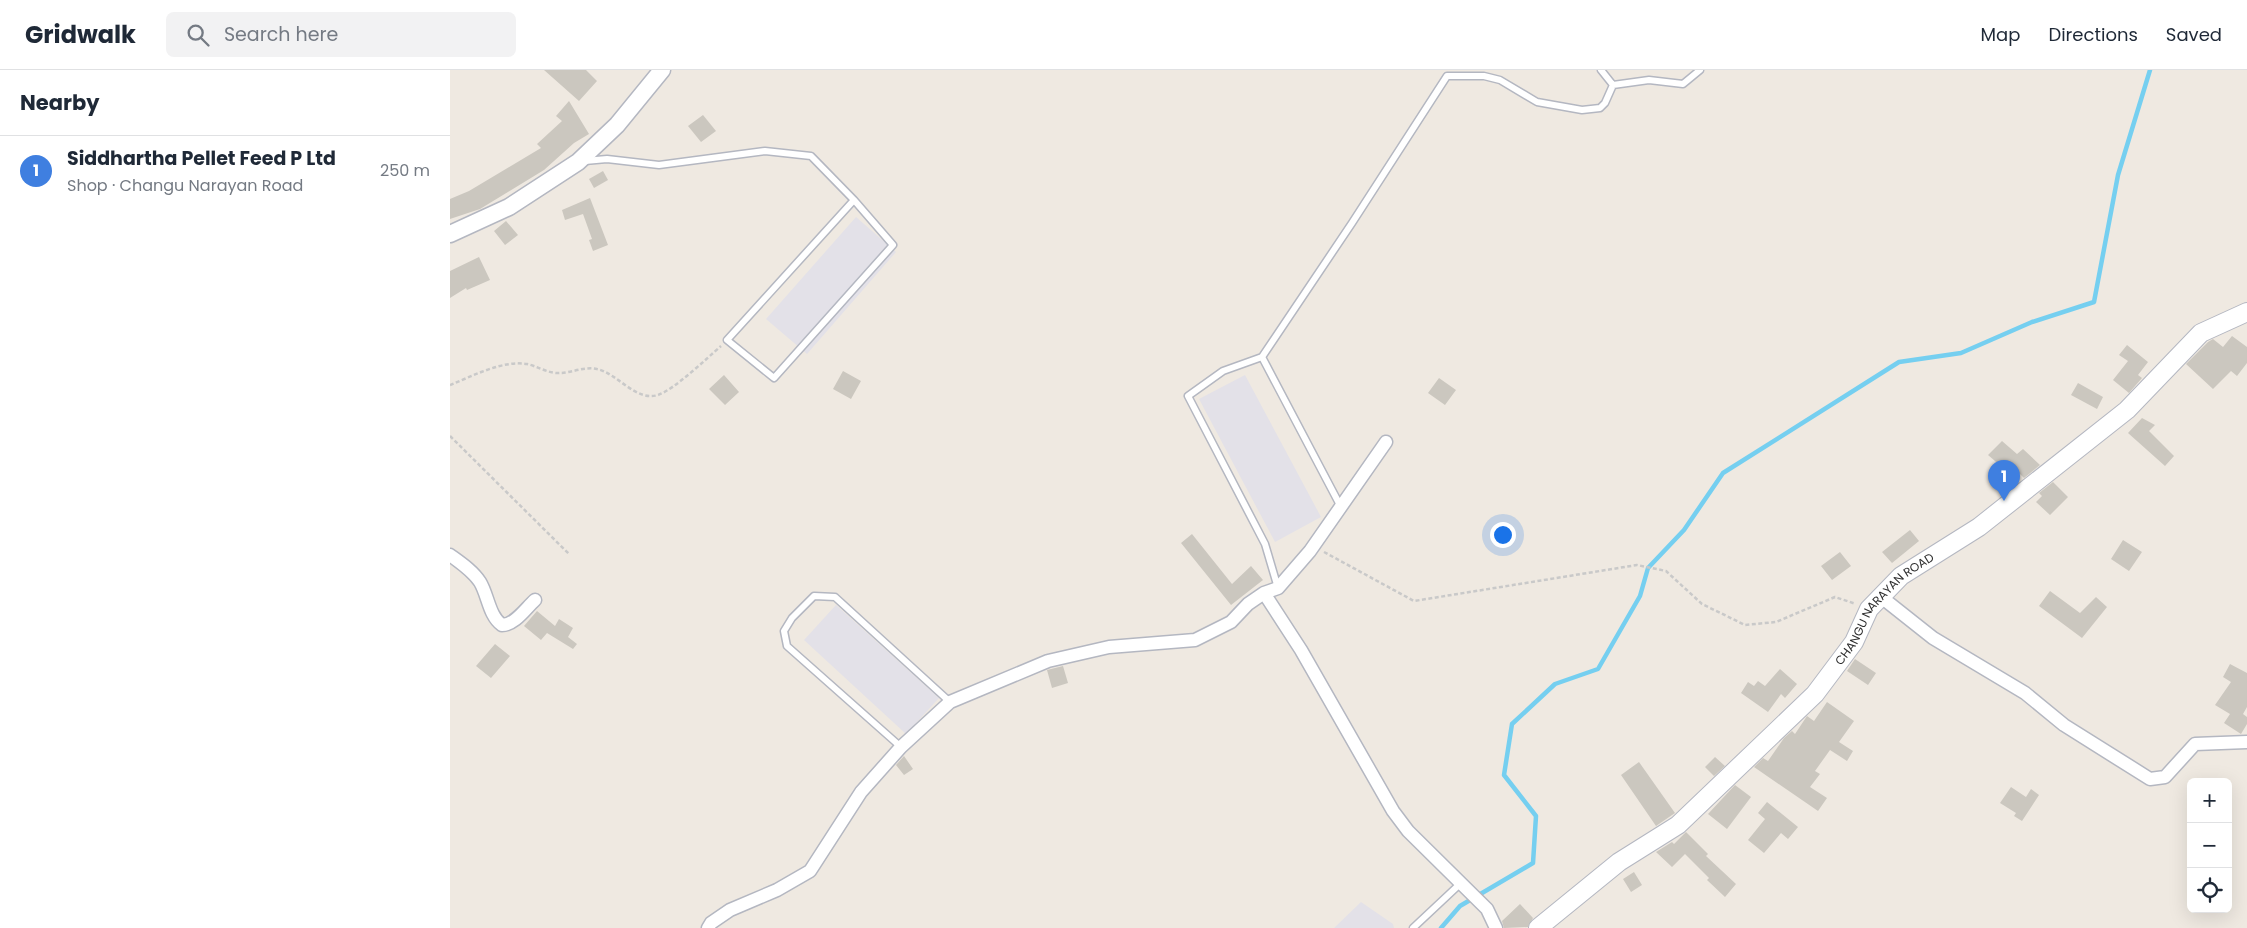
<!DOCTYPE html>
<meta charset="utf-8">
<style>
body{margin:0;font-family:Poppins,sans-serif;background:#f2f2f3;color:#1f2937}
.controls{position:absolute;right:15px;bottom:15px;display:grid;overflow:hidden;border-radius:8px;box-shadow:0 5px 20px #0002}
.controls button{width:45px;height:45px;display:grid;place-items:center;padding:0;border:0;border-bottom:1px solid #e0e1e3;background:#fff;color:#1f2937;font:25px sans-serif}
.you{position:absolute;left:1052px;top:464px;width:18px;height:18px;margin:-12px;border:4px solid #fff;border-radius:50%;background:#1a73e8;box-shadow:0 0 0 8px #1a73e833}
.badge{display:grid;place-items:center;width:32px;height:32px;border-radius:50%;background:#d93025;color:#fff;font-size:16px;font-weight:700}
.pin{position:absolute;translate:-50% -41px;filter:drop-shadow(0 1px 2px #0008)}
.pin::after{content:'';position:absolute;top:26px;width:18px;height:15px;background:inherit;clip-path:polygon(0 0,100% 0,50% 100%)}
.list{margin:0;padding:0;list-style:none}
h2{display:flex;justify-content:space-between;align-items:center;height:65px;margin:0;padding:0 20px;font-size:21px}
h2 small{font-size:16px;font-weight:400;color:#747a83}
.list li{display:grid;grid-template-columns:32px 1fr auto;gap:15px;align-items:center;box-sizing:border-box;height:70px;padding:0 20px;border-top:1px solid #e0e1e3}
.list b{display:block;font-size:19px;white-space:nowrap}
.list p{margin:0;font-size:16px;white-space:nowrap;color:#747a83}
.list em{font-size:16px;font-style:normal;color:#747a83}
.icon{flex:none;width:28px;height:28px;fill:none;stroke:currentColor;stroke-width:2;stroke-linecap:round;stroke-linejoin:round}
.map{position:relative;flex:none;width:1797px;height:858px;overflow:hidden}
header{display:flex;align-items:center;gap:30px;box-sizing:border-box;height:70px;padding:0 25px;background:#fff;border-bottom:1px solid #e0e1e3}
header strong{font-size:24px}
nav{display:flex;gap:28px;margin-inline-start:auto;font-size:18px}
.search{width:350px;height:45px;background:#f2f2f3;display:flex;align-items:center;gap:12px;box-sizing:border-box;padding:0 18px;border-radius:8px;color:#747a83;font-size:19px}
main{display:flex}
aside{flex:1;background:#fff}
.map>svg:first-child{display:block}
.industrial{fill:#e3e1e8}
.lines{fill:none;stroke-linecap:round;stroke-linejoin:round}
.stream{stroke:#75cff0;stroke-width:4.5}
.building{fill:#cbc7bf}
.service-casing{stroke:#b4b7c1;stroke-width:9}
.minor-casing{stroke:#b4b7c1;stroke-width:15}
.tertiary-casing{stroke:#b4b7c1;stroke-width:19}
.secondary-casing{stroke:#b4b7c1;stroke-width:20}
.path{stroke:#c9c9c9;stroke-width:2.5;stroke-dasharray:4 2.5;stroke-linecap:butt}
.service{stroke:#fff;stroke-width:6}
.minor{stroke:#fff;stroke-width:12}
.tertiary{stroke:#fff;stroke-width:16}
.secondary{stroke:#fff;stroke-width:18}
.labels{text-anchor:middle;stroke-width:4;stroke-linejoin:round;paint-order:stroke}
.street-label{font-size:12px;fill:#2e2e2e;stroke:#fff}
</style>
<header>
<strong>Gridwalk</strong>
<div class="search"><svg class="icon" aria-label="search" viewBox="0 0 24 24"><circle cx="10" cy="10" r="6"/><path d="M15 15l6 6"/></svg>Search here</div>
<nav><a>Map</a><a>Directions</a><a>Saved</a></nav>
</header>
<main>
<aside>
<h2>Nearby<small></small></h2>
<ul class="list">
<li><span class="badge" style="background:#3f7fe0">1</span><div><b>Siddhartha Pellet Feed P Ltd</b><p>Shop · Changu Narayan Road</p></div><em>250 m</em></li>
</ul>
</aside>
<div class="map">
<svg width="1797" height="858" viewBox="0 0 1797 858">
<rect width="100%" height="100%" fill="#efe9e1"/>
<path class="industrial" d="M406 147 446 182 357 284 316 249Z
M795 305 871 447 825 472 749 329Z
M386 535 489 628 456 664 354 570Z
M911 832 943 854 944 858H884Z"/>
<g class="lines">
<path class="stream" d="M991 858 1010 836 1083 793 1086 746 1054 705 1062 654 1105 614 1148 599 1190 526 1198 498 1234 460 1273 403 1449 292 1511 283 1582 252 1644 232 1668 105 1700 0"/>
</g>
<path class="building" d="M94 0H136L147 11 129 31Z
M119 31 139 64 124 73 94 100 30 139 0 149V129L19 121 91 78 87 74 112 51 106 46Z
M253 45 266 61 251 72 238 56Z
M153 101 158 110 144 118 139 109Z
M140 128 158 175 143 181 139 170 142 169 133 144 115 150 112 140Z
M56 151 68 165 55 175 44 161Z
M29 187 40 210 17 220 16 218 0 228V201Z
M1782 266 1797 277V293L1787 306 1781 301 1763 319 1736 294 1758 272 1763 269 1773 277Z
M1677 275 1698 292 1688 305 1692 308 1679 323 1663 310 1678 291 1669 285Z
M393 301 411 311 401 329 383 319Z
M274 305 289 322 275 335 259 319Z
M989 308 1006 320 995 335 978 323Z
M1628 313 1653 327 1647 339 1621 325Z
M1692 348 1705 355 1699 361 1724 386 1715 396 1678 363Z
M1552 371 1567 384 1573 379 1590 395 1574 408 1557 391 1552 397 1538 385Z
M1603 412 1618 427 1600 445 1586 432 1592 426 1589 423Z
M1460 460 1469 471 1442 493 1432 482Z
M742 464 782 514 801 496 813 510 781 535 731 473Z
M1673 470 1692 482 1679 501 1661 489Z
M1390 482 1401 496 1382 510 1371 496Z
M1600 521 1630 543 1646 527 1657 537 1632 568 1589 536Z
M87 541 105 556 109 549 123 558 118 567 127 574 123 579 97 563 91 570 74 556Z
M45 574 60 586 41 608 26 596Z
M1405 589 1426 603 1418 615 1397 601Z
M1780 594 1797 603V637L1793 644 1797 647V654L1791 664 1774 653 1780 644 1765 635 1781 612 1773 607Z
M613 596 618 613 602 618 597 600Z
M1330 599 1347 614 1335 628 1331 624 1318 642 1291 623 1298 612 1304 616 1308 611 1315 616Z
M1377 632 1404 651 1389 672 1403 681 1397 691 1380 680 1365 701 1370 704 1360 717 1377 728 1368 741 1304 697 1313 688 1318 691 1334 668 1342 661 1345 664 1357 646 1364 651Z
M454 686 463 699 454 705 446 695Z
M1265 687 1275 696 1264 706 1255 697Z
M1189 692 1225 743 1206 756 1171 705Z
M1285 715 1301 727 1277 759 1258 744Z
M1561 717 1576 727 1581 719 1589 725 1572 751 1564 746 1566 743 1550 733Z
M1317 732 1348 757 1338 769 1331 763 1314 783 1298 770 1315 749 1308 743Z
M1236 762 1258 784 1256 786 1286 814 1275 827 1257 810 1259 808 1235 784 1222 797 1206 782 1222 772 1224 774Z
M1184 802 1192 815 1181 822 1173 809Z
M1070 834 1083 848 1078 857 1054 858 1052 851Z"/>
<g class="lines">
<defs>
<path id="service" d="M1151 0 1163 15
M135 91 157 89 209 95 315 81 361 86 404 130 443 175 324 308 277 270 404 130
M812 287 902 153 997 6H1034L1050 10 1087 32 1132 40 1150 38 1155 33 1163 15 1199 10 1233 14 1250 0
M828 518 815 474 738 326 773 301 812 287 891 437
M451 677 337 576 334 561 342 548 364 526 385 527 500 632
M963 858 1011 813"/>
<path id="minor" d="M0 485C11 493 23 501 30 512 38 525 39 546 52 555 65 555 76 538 85 530
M814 523 851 580 943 741 958 761 1037 839 1046 858
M1430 526 1483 568 1575 623 1614 655 1700 709 1715 707 1745 674 1797 672
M258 858 261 853 280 840 327 820 360 801 411 722 451 677 500 632 598 591 659 577 745 570 781 552 798 534 814 523 828 518 860 481 936 372"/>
<path id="tertiary" d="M0 164 59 137 128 92 167 55 212 0"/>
<g id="secondary">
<path id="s1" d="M1088 858 1169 792 1228 755 1365 624 1404 572 1419 539 1451 506 1529 457 1677 340 1751 263 1797 242"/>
</g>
</defs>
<use href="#service" class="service-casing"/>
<use href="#minor" class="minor-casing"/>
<use href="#tertiary" class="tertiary-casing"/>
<use href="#secondary" class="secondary-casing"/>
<path class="path" d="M0 315C23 306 52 290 77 294 87 296 99 304 110 303 121 303 135 296 147 299 167 303 186 332 208 325 225 319 256 289 271 276
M0 366 119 484
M874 482 964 531 1187 495 1216 501 1252 534 1295 555 1326 552 1385 527 1406 534"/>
<use href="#service" class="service"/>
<use href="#minor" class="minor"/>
<use href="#tertiary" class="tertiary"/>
<use href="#secondary" class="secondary"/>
</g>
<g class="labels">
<g class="street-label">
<text dy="4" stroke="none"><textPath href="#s1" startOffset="475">CHANGU NARAYAN ROAD</textPath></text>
</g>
</g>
</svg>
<div class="controls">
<button>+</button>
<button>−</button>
<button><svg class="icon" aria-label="locate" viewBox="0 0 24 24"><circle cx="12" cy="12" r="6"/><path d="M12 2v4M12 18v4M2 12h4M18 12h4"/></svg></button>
</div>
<div class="you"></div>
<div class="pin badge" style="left:1554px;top:431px;background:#3f7fe0">1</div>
</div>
</main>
